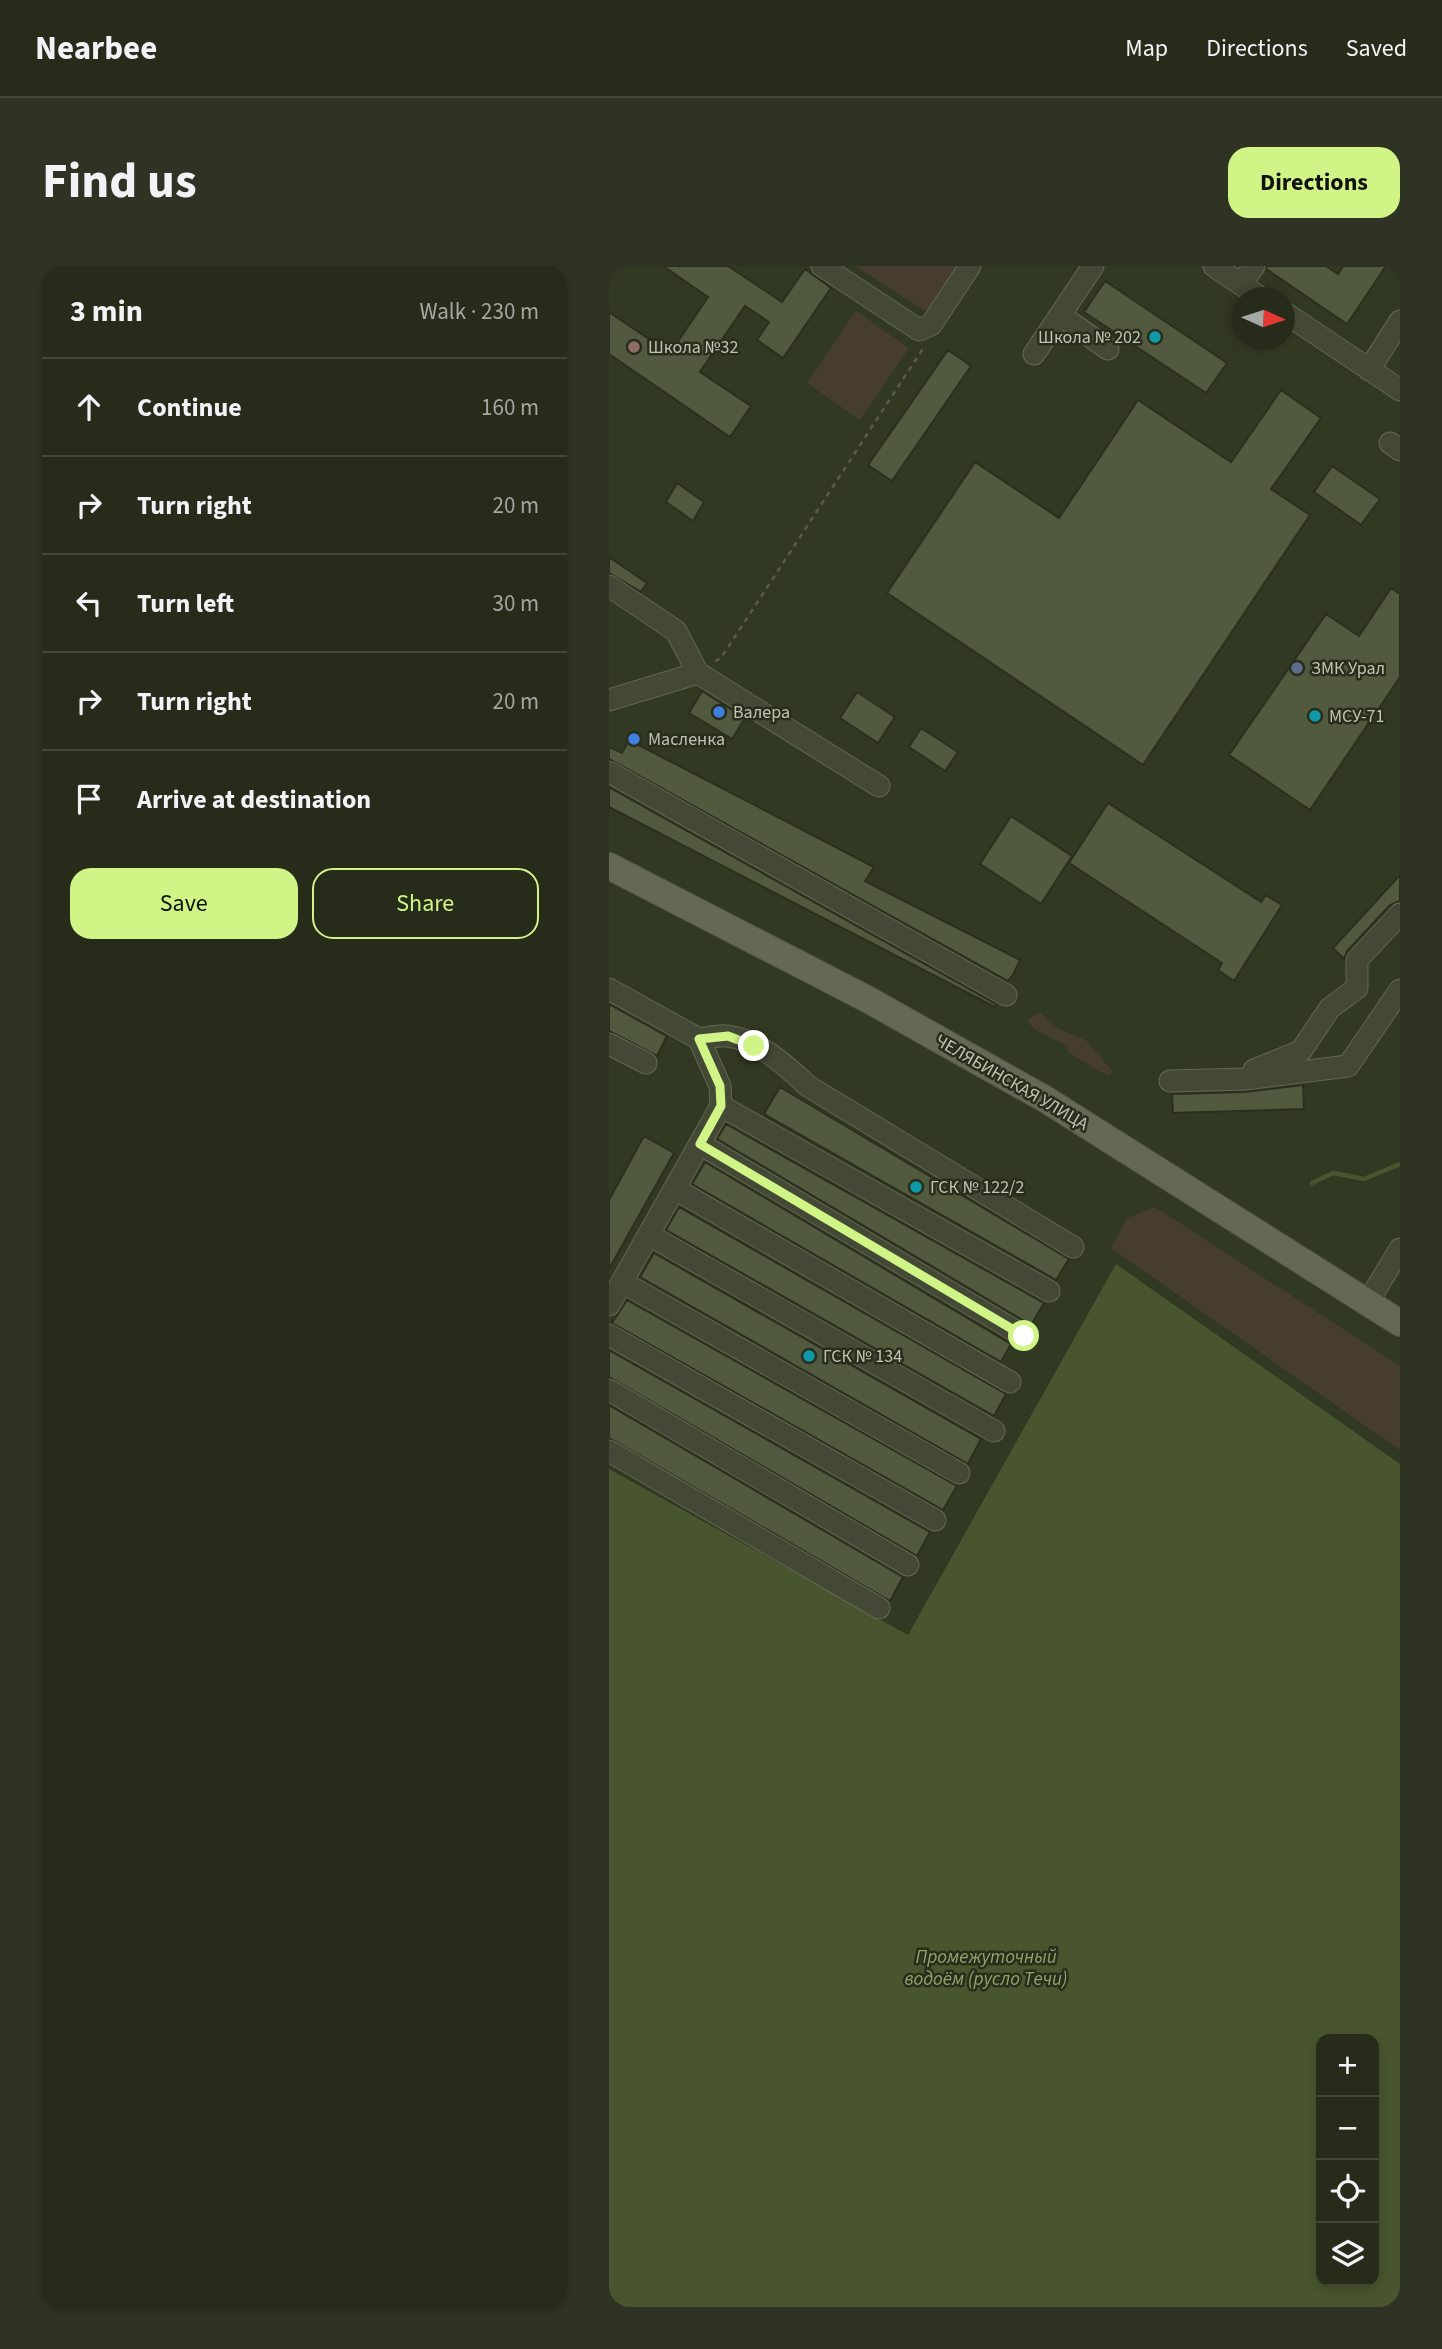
<!DOCTYPE html>
<meta charset="utf-8">
<style>
body{margin:0;font-family:"Source Sans 3",sans-serif;background:#2e3323;color:#f1f3f6}
.controls{position:absolute;right:21px;bottom:21px;display:grid;overflow:hidden;border-radius:14px;box-shadow:0 4px 10px #0003}
.controls button{width:63px;height:63px;display:grid;place-items:center;padding:0;border:0;border-bottom:2px solid #424739;background:#262b1a;color:#f1f3f6;font:35px sans-serif}
.compass{position:absolute;left:623px;top:21px;width:63px;height:63px;border-radius:50%;background:#262b1a;box-shadow:0 4px 10px #0003;rotate:93deg}
.stop{position:absolute;width:21px;height:21px;margin:-16px;border:5px solid #d0f586;border-radius:50%;background:#fff}
.stop.end{background:#d0f586;border-color:#fff;box-shadow:0 2px 7px #0008}
.list{margin:0;padding:0;list-style:none}
h2{display:flex;justify-content:space-between;align-items:center;height:91px;margin:0;padding:0 28px;font-size:30px}
h2 small{font-size:23px;font-weight:400;color:#a4a7a2}
.list li{display:grid;grid-template-columns:46px 1fr auto;gap:21px;align-items:center;box-sizing:border-box;height:98px;padding:0 28px;border-top:2px solid #424739}
.list b{display:block;font-size:26px;white-space:nowrap}
.list em{font-size:23px;font-style:normal;color:#a4a7a2}
.actions{display:flex;gap:14px;padding:21px 28px}
.actions a{flex:1;padding:16px 0;border:2px solid #d0f586;border-radius:21px;text-align:center;font-size:24px;color:#d0f586}
.actions .main{background:#d0f586;color:#111}
.icon{flex:none;width:38px;height:38px;fill:none;stroke:currentColor;stroke-width:2;stroke-linecap:round;stroke-linejoin:round}
.map{position:relative;flex:none;width:791px;height:2041px;overflow:hidden;border-radius:21px}
header{display:flex;align-items:center;gap:42px;box-sizing:border-box;height:98px;padding:0 35px;background:#262b1a;border-bottom:2px solid #424739}
header strong{font-size:33px}
nav{display:flex;gap:38px;margin-inline-start:auto;font-size:24px}
.intro{display:flex;align-items:center;justify-content:space-between;box-sizing:border-box;height:168px;padding:0 42px}
h1{margin:0;font-size:49px}
.button{padding:18px 32px;border-radius:21px;background:#d0f586;color:#111;font-size:24px;font-weight:700}
main{display:flex;gap:42px;padding:0 42px}
aside{flex:1;background:#262b1a;border-radius:21px;box-shadow:0 4px 10px #0003}
.map>svg:first-child{display:block}
.green{fill:#473d2e}
.water{fill:#49552e;fill-rule:evenodd}
.lines{fill:none;stroke-linecap:round;stroke-linejoin:round}
.stream{stroke:#49552e;stroke-width:4.5}
.building{fill:#51593e;stroke:#2a301d;stroke-width:2}
.minor-casing{stroke:#616753;stroke-width:23}
.major-casing{stroke:#4f5542;stroke-width:28}
.path{stroke:#5d5a48;stroke-width:2.5;stroke-dasharray:5 5;stroke-linecap:butt}
.minor{stroke:#434935;stroke-width:21}
.major{stroke:#636953;stroke-width:26}
.route{stroke:#d0f586;stroke-width:9}
.culture-dot{fill:#0f9aa8;stroke:#282e1b;stroke-width:2.5}
.education-dot{fill:#8d6e63;stroke:#282e1b;stroke-width:2.5}
.service-dot{fill:#5c6f8a;stroke:#282e1b;stroke-width:2.5}
.shop-dot{fill:#3f7fe0;stroke:#282e1b;stroke-width:2.5}
.labels{text-anchor:middle;stroke-width:5;stroke-linejoin:round;paint-order:stroke}
.poi-label{font-size:18px;fill:#bec5b0;stroke:#282e1b;text-anchor:start}
.street-label{font-size:18px;fill:#bec5b0;stroke:#282e1b}
.water-label{font-size:19px;font-style:italic;fill:#93a46a;stroke:#282e1b}
</style>
<header>
<strong>Nearbee</strong>
<nav><a>Map</a><a>Directions</a><a>Saved</a></nav>
</header>
<div class="intro"><h1>Find us</h1><a class="button">Directions</a></div>
<main>
<aside>
<h2>3 min<small>Walk · 230 m</small></h2>
<ul class="list">
<li><svg class="icon" aria-label="ahead" viewBox="0 0 24 24"><path d="M12 20V5M6 11l6-6 6 6"/></svg><div><b>Continue</b></div><em>160 m</em></li>
<li><svg class="icon" aria-label="right" viewBox="0 0 24 24"><path d="M7 20v-9h11M14 6l5 5-5 5"/></svg><div><b>Turn right</b></div><em>20 m</em></li>
<li><svg class="icon" aria-label="left" viewBox="0 0 24 24"><path d="M17 20v-9H6M10 6l-5 5 5 5"/></svg><div><b>Turn left</b></div><em>30 m</em></li>
<li><svg class="icon" aria-label="right" viewBox="0 0 24 24"><path d="M7 20v-9h11M14 6l5 5-5 5"/></svg><div><b>Turn right</b></div><em>20 m</em></li>
<li><svg class="icon" aria-label="arrive" viewBox="0 0 24 24"><path d="M6 21V4h12l-3 4 3 4H6"/></svg><div><b>Arrive at destination</b></div></li>
</ul>
<div class="actions"><a class="main">Save</a><a>Share</a></div>
</aside>
<div class="map">
<svg width="791" height="2041" viewBox="0 0 791 2041">
<rect width="100%" height="100%" fill="#323922"/>
<path class="green" d="M246 0H355L323 49Z
M247 45 300 82 251 154 198 117Z
M430 746 450 763 478 775 503 805 501 809 491 806 459 786V781C447 772 424 767 418 754Z
M546 941 791 1100V1184L502 982 518 952Z"/>
<path class="water" d="M507 998 791 1198V2041H0V1203L299 1369ZM712 1773H765V2015H712Z"/>
<g class="lines">
<path class="stream" d="M703 917 724 907 755 913 791 898"/>
</g>
<path class="building" d="M54 0H119L173 36 196 3 222 22 174 92 148 74 160 56 136 40 91 106 142 140 121 171 0 88V46L61 87 99 31Z
M658 0H717L729 8 734 0H777L738 58 657 3Z
M496 15 618 97 597 127 475 46Z
M339 84 362 100 283 215 259 199Z
M672 124 712 152 662 223 701 249 534 499 278 327 366 196 450 252 529 134 622 196Z
M723 200 771 233 752 259 705 226Z
M68 217 95 236 84 255 57 236Z
M0 291 38 317 32 326 0 307Z
M782 322 791 328V411L701 544 620 489 717 348 750 370Z
M93 425 136 452 123 473 80 447Z
M248 426 286 451 269 477 231 452Z
M312 462 349 486 336 505 300 481Z
M20 474 265 601 256 615 411 694 404 709 399 715 0 493V481L13 487Z
M0 521 387 738 386 741 0 541Z
M499 537 652 636 657 629 673 639 625 715 609 704 613 697 460 597Z
M402 550 463 590 432 638 371 598Z
M791 609V635L781 639 738 685 735 693 724 682Z
M0 738 58 770 48 790 0 765Z
M694 819 695 843 564 847 563 828 636 826Z
M171 821 460 993 447 1014 155 848Z
M117 858 435 1037 422 1059 108 873Z
M35 870 65 887 0 1003V934Z
M96 896 402 1078 392 1096 83 918Z
M70 941 397 1128 385 1150 57 964Z
M45 987 372 1173 359 1198 31 1011Z
M18 1034 348 1220 334 1244 3 1057Z
M0 1084 321 1266 308 1290 0 1111Z
M0 1139 294 1311 281 1335 0 1172Z"/>
<g class="lines">
<defs>
<path id="minor" d="M213 0 310 64 322 59 361 0
M605 0 652 32
M632 18 645 0
M676 47 791 124
M451 49 499 83
M425 88 484 0
M760 104 791 55
M781 177 791 184
M0 320 67 365 89 407
M0 434 89 407 270 520
M0 506 397 729
M0 723 90 773 111 820 112 840 0 1039
M90 773C99 772 110 769 118 770 149 773 177 800 199 820L464 981
M0 778 37 797
M645 804 692 785 721 742 748 722V694L791 648
M561 815 636 813 739 800 791 724
M112 840 440 1025
M91 878 415 1070
M66 923 401 1116
M40 969 385 1165
M13 1016 350 1207
M759 1036 791 983
M0 1069 326 1254
M0 1124 299 1299
M0 1185 270 1342"/>
<path id="major" d="M0 600 258 733 436 833 791 1057"/>
</defs>
<use href="#minor" class="minor-casing"/>
<use href="#major" class="major-casing"/>
<path class="path" d="M106 395 112 392 315 81"/>
<use href="#minor" class="minor"/>
<use href="#major" class="major"/>
</g>
<g class="lines">
<path class="route" d="M145 780 119 770 90 773 111 820 112 840 91 878 415 1070"/>
</g>
<g class="culture-dot">
<circle cx="546" cy="71" r="7"/>
<circle cx="706" cy="450" r="7"/>
<circle cx="307" cy="921" r="7"/>
<circle cx="200" cy="1090" r="7"/>
</g>
<circle class="education-dot" cx="25" cy="81" r="7"/>
<circle class="service-dot" cx="688" cy="402" r="7"/>
<g class="shop-dot">
<circle cx="110" cy="446" r="7"/>
<circle cx="25" cy="473" r="7"/>
</g>
<g class="labels">
<g class="poi-label">
<text x="532" y="77" text-anchor="end">Школа № 202</text>
<text x="39" y="87">Школа №32</text>
<text x="702" y="408">ЗМК Урал</text>
<text x="124" y="452">Валера</text>
<text x="720" y="456">МСУ-71</text>
<text x="39" y="479">Масленка</text>
<text x="321" y="927">ГСК № 122/2</text>
<text x="214" y="1096">ГСК № 134</text>
</g>
<g class="street-label">
<text transform="translate(403 816) rotate(30)" y="6">ЧЕЛЯБИНСКАЯ УЛИЦА</text>
</g>
<g class="water-label">
<text x="377" y="1697">Промежуточный<tspan x="377" dy="22">водоём (русло Течи)</tspan></text>
</g>
</g>
</svg>
<div class="controls">
<button>+</button>
<button>−</button>
<button><svg class="icon" aria-label="locate" viewBox="0 0 24 24"><circle cx="12" cy="12" r="6"/><path d="M12 2v4M12 18v4M2 12h4M18 12h4"/></svg></button>
<button><svg class="icon" aria-label="layers" viewBox="0 0 24 24"><path d="M12 4l9 5-9 5-9-5zM3 14l9 5 9-5"/></svg></button>
</div>
<svg class="compass" viewBox="-18 -18 36 36"><path d="M0-13l5 13h-10z" fill="#e53935"/><path d="M0 13l5-13h-10z" fill="#a4a7a2"/></svg>
<div class="stop" style="left:415px;top:1070px"></div>
<div class="stop end" style="left:145px;top:780px"></div>
</div>
</main>
